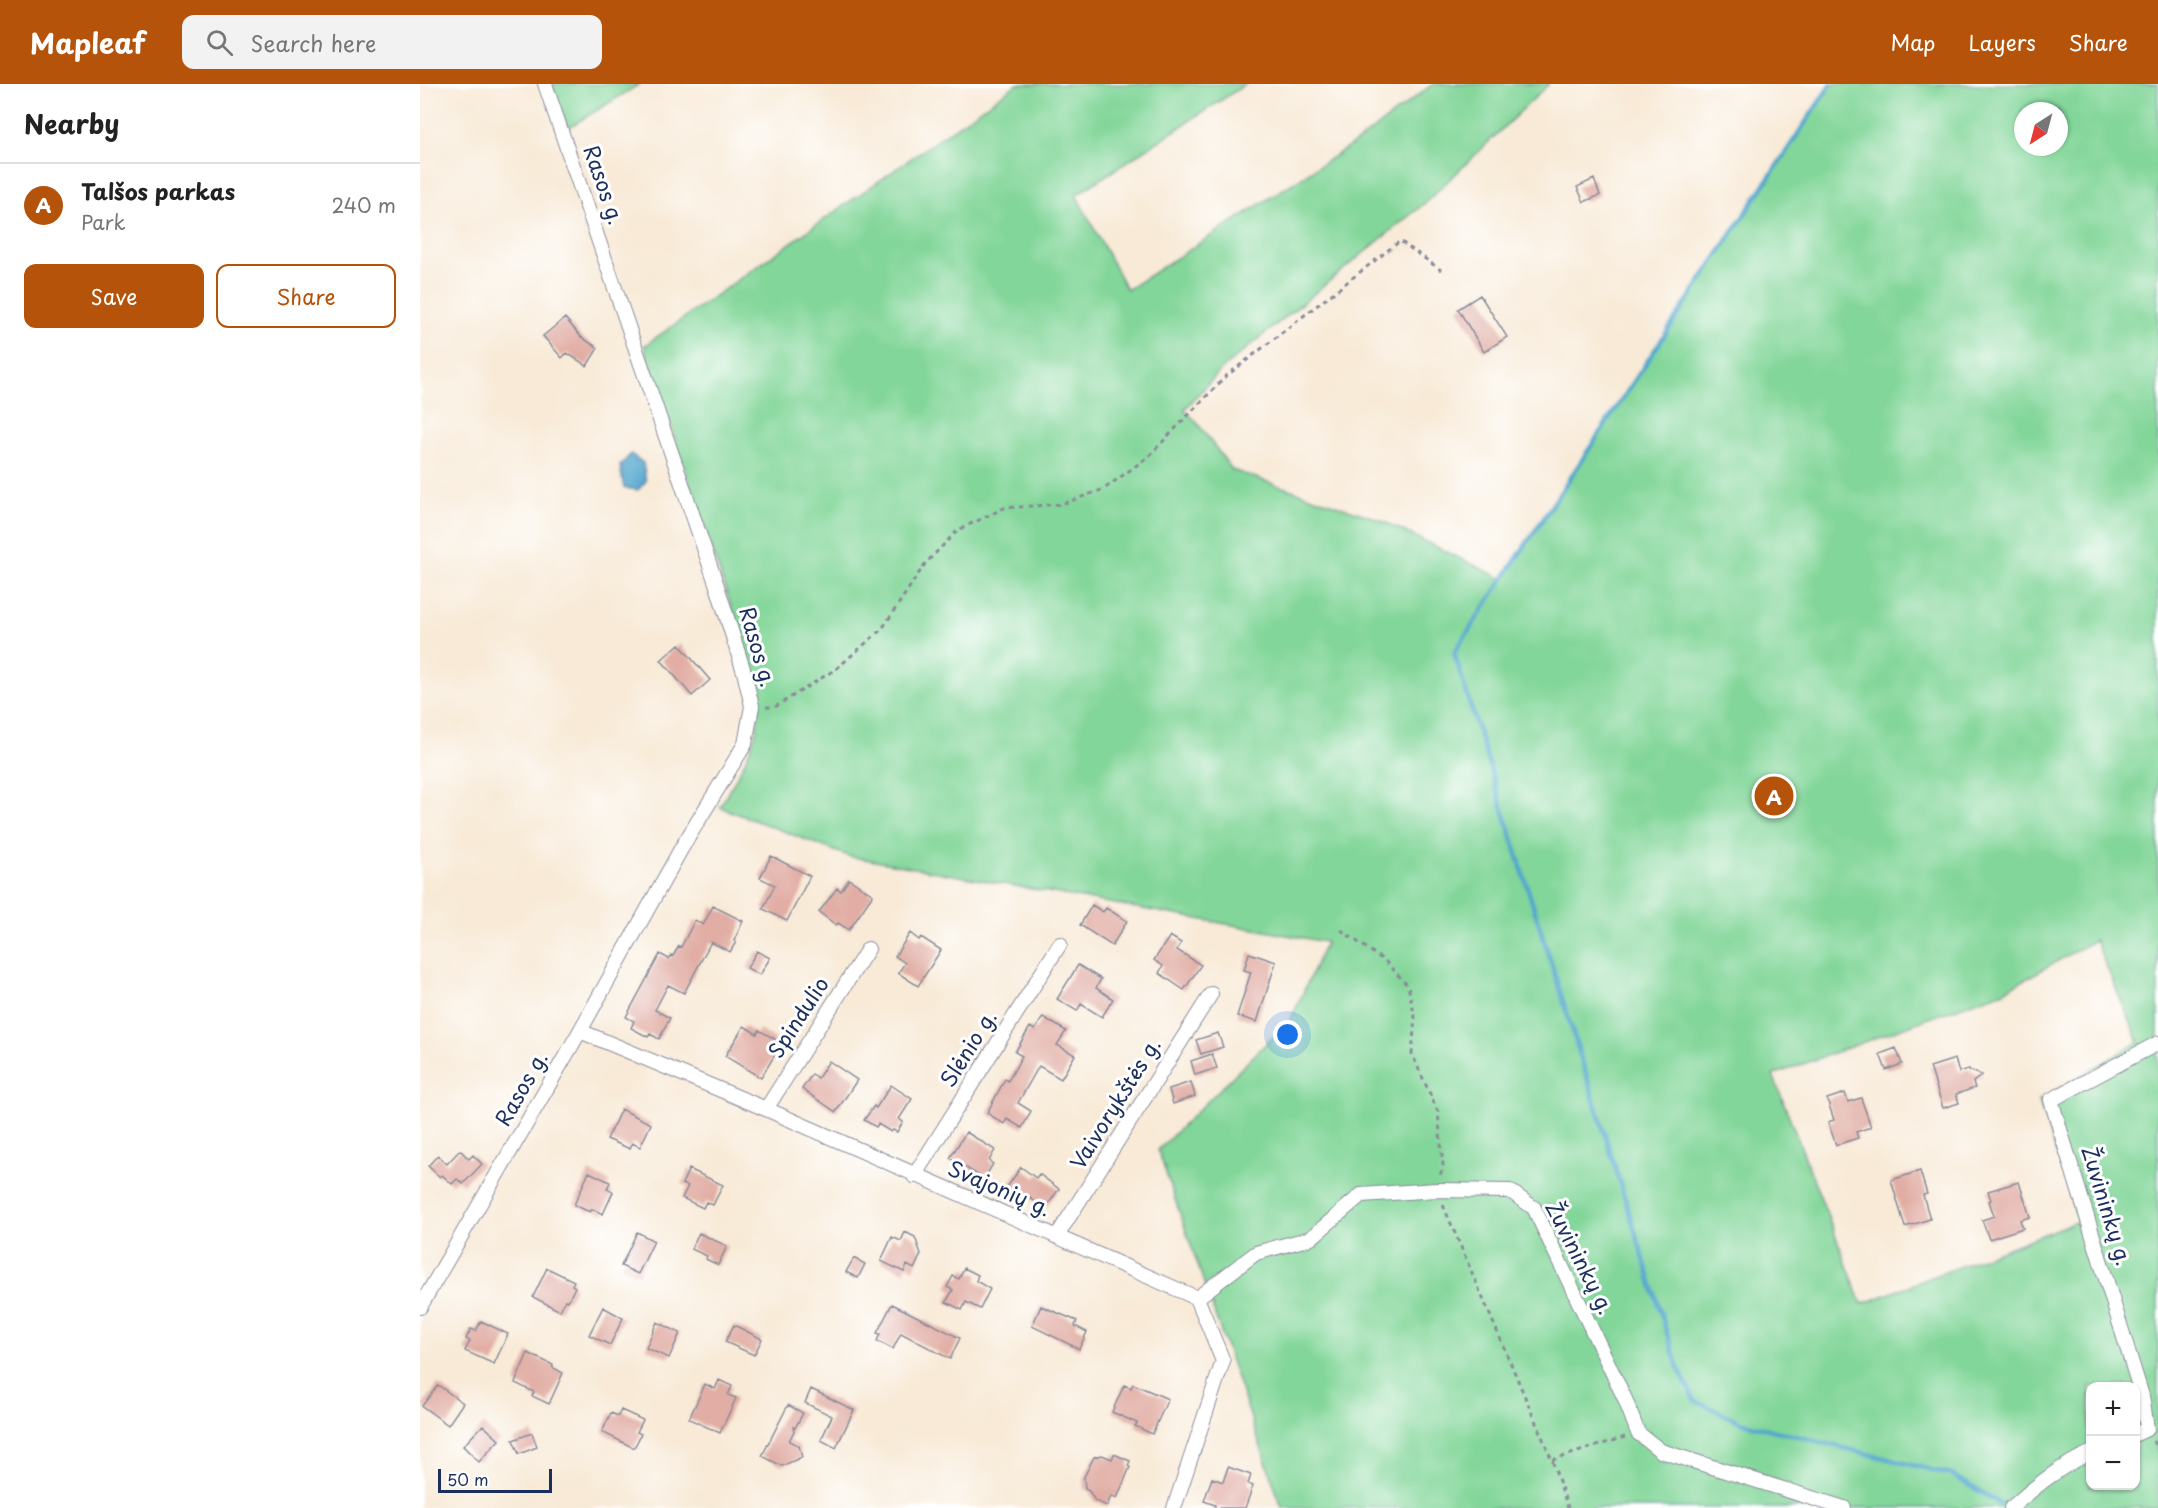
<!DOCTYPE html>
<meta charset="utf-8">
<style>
body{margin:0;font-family:"Playpen Sans",sans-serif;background:#f2f2f2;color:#222}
.controls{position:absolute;right:18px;bottom:18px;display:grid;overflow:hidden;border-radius:12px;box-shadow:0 2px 4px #0004}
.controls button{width:54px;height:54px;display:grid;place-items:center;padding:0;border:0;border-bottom:2px solid #e0e0e0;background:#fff;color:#222;font:30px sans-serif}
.compass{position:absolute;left:1594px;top:18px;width:54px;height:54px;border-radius:50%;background:#fff;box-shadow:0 2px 4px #0004;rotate:216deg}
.scale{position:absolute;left:18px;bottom:15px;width:114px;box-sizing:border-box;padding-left:6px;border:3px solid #1b2f5e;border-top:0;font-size:16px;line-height:21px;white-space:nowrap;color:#1b2f5e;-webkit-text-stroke:4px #fff;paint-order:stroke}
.you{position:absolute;left:868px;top:951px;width:21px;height:21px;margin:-15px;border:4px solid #fff;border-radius:50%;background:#1a73e8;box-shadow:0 0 0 9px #1a73e833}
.badge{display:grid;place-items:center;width:39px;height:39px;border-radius:50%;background:#b45309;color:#fff;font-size:20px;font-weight:700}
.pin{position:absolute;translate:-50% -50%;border:3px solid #fff;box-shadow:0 2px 6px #0006}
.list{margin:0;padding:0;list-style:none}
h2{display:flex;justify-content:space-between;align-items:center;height:78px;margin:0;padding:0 24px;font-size:26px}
h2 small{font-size:20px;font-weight:400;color:#767676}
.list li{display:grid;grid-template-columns:39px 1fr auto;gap:18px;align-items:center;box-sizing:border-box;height:84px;padding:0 24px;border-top:2px solid #e0e0e0}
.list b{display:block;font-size:22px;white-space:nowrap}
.list p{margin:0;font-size:20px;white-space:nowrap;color:#767676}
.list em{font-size:20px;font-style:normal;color:#767676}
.actions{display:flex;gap:12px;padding:18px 24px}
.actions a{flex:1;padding:14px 0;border:2px solid #b45309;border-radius:12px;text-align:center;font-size:21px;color:#b45309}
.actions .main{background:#b45309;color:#fff}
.icon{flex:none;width:33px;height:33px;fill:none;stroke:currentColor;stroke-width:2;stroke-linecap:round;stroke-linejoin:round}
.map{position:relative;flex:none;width:1738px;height:1424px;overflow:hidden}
header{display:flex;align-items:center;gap:36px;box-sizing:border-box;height:84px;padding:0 30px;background:#b45309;color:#fff}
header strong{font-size:28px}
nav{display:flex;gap:33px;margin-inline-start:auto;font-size:21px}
.search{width:420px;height:54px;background:#f2f2f2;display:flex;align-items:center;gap:15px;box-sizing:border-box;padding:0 21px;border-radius:12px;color:#767676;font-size:22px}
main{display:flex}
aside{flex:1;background:#fff}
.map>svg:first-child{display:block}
.green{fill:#82d699;stroke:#4e827c;stroke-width:1.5;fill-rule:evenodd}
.water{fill:#51a6cd;stroke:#366a96;stroke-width:1.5}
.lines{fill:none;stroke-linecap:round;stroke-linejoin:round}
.stream{stroke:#51a6cd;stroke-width:4.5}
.building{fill:#e1ada4}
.street-casing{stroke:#8a8c9a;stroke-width:16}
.path{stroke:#8a8c9a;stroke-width:3;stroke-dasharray:4.5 4.5;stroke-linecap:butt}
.street{stroke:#fff;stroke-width:14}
.labels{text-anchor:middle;stroke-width:6;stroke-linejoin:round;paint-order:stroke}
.street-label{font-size:21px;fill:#1b2f5e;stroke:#fff}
</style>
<header>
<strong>Mapleaf</strong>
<div class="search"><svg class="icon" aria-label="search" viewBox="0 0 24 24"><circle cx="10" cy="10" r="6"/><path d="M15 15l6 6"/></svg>Search here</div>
<nav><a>Map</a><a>Layers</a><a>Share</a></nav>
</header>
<main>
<aside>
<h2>Nearby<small></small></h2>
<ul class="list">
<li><span class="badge">A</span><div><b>Talšos parkas</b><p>Park</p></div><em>240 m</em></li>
</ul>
<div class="actions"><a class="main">Save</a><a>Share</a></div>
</aside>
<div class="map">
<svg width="1738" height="1424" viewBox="0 0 1738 1424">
<rect width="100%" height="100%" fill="#fff"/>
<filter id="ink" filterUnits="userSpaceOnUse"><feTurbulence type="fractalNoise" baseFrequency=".0167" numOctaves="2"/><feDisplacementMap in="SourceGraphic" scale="12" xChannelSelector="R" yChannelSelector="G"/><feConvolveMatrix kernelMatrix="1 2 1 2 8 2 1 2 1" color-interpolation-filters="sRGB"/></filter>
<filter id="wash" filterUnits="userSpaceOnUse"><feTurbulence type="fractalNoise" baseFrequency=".008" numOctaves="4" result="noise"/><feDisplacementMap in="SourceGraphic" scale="24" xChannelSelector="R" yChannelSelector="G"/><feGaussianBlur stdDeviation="1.35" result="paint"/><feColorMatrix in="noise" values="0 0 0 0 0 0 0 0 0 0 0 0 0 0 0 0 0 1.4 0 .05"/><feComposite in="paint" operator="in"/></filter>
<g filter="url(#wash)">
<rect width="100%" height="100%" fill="#f8ead7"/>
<path class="green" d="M132 0H220L148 44Z
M597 0H826L656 111 707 206 938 57 1013 0H1129L1006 118 803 284 764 326 775 336 812 386 958 435 1083 495 1411 0H1738V1424H862L738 1066 871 935 906 858 428 772 300 723C317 692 338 661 339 625 339 610 333 593 330 579L224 262ZM1603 27H1639V63H1603ZM1675 856 1719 958 1619 1016 1658 1137 1442 1220 1353 991 1584 907ZM1670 1302H1716V1402H1670Z"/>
<path class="water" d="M211 370 223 379 226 397 218 406 204 404 200 382Z"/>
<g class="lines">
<path class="stream" d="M1411 0 1034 569 1258 1284 1275 1317 1324 1339 1532 1391 1581 1420"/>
</g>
<g id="blocks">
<path class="building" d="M1174 95 1180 111 1164 118 1157 103Z
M1060 211 1087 253 1064 268 1038 225Z
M145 234 161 253 178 264 167 282 147 269 142 274 123 252Z
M259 560 290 596 272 612 241 576Z
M351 772 390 792 367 837 343 825 355 801 340 794Z
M429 795 453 811 429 846 418 839 416 841 399 828 417 804 421 807Z
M672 821 683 828 686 824 707 837 692 862 660 841Z
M293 822 323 837 314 857 316 858 310 868 291 858 264 909 248 901 235 926 250 934 239 955 230 950 228 953 211 944 214 937 206 933 240 870 249 875 251 871 253 872 259 862 261 863 275 836 283 841Z
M490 849 499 856 501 853 521 866 498 902 478 889 485 879 475 872Z
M750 852 761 859 757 866 781 881 764 906 739 889 743 882 734 876Z
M337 867 350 874 340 891 327 884Z
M829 869 856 878 837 938 817 932 831 888 824 886Z
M658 881 681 895 676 904 693 915 682 933 661 920 657 927 637 915Z
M623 933 646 947 637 961 655 971 641 995 619 982 598 1019 611 1027 602 1044 587 1035 584 1040 567 1029 585 995 588 997 602 972 595 968 610 943 615 946Z
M324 942 337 950 339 946 355 955 352 960 359 964 341 994 305 972Z
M798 949 803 963 781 970 776 956Z
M1476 964 1482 980 1466 986 1460 970Z
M792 970 797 984 775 991 771 977Z
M1535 975 1539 988 1549 985 1550 987 1562 991 1553 998 1555 1004 1536 1010 1539 1019 1523 1024 1510 983Z
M409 977 437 996 416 1028 382 1005 392 990 398 994Z
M771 998 775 1012 753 1020 749 1005Z
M471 1001 492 1015 479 1035 483 1038 477 1048 473 1046 471 1048 458 1040 456 1043 444 1036 454 1022 456 1024Z
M1425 1009 1428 1018 1441 1014 1451 1043 1436 1048 1438 1054 1416 1061 1408 1038 1414 1036 1407 1015Z
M201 1025 231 1040 220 1063 212 1059 210 1065 187 1055Z
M546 1048 575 1066 569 1077 573 1080 564 1095 530 1074Z
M40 1066 49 1075 53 1071 62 1080 43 1100 37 1095 32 1100 22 1091 20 1093 8 1082 18 1071 27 1080Z
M601 1083 616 1094 619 1090 639 1105 625 1125 610 1114 607 1117 587 1103Z
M269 1085 303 1101 293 1121 286 1118 283 1124 262 1114 268 1102 262 1100Z
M1500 1087 1507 1110 1503 1111 1510 1135 1485 1143 1471 1096Z
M169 1088 190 1098 187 1105 193 1108 183 1130 172 1125 170 1128 154 1121Z
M1599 1098 1610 1133 1600 1136 1603 1144 1569 1155 1562 1136 1574 1132 1569 1117 1571 1116 1568 1107Z
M217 1148 234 1157 218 1190 201 1182Z
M485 1148 495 1153 501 1170 494 1185 487 1181 484 1188 461 1177 472 1153 481 1157Z
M279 1149 307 1162 298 1181 286 1175 287 1172 271 1165Z
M434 1174 445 1180 438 1194 426 1188Z
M127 1184 154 1197 152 1201 155 1203 148 1217 145 1216 140 1227 113 1213Z
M544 1184 558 1191 556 1197 570 1205 560 1225 546 1218 542 1226 526 1218 533 1206 527 1203 533 1192 539 1195Z
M472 1220 540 1254 530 1275 481 1249 473 1265 457 1257 460 1250 457 1249Z
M621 1222 657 1237 655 1242 667 1248 659 1265 612 1242Z
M183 1223 203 1234 190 1261 169 1251Z
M61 1237 88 1250 74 1280 45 1267 50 1257 46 1255 51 1245 56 1247Z
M237 1238 260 1249 249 1274 226 1264Z
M314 1241 342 1255 334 1271 305 1258Z
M108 1269 133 1281 132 1283 143 1289 129 1320 112 1312 114 1308 95 1299Z
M299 1296 312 1302 308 1311 316 1314 300 1349 269 1335 285 1300 295 1305Z
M713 1300 748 1315 732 1350 715 1342 717 1339 692 1328 704 1301 711 1304Z
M18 1301 43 1319 28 1341 2 1322Z
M391 1305 434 1326 416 1364 401 1356 412 1332 385 1319Z
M368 1321 383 1329 375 1344 373 1343 374 1347 369 1357 379 1362 382 1373 362 1382 342 1372Z
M201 1326 223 1336 217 1348 221 1350 214 1364 182 1348 191 1329 198 1332Z
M63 1341 79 1356 59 1378 43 1362Z
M112 1349 117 1363 99 1370 93 1356Z
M694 1370 710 1377 708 1382 710 1383 697 1414 691 1412 687 1422 675 1417 669 1407 665 1405 664 1393 674 1373 682 1371 692 1375Z
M808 1383 831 1391 828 1400 833 1402 825 1424H794L795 1421 784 1417 792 1394 803 1398Z"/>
</g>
</g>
<g filter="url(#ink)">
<use href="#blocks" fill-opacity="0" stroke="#8a8c9a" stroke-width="1.5"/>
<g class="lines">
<defs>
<path id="street" d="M160 947 346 1025 777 1214 803 1277 754 1424
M346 1025 448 865
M494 1092 640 860
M637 1152 791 910
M777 1214 836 1169 891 1154 941 1111 1017 1106 1090 1107 1114 1124 1205 1315 1218 1349 1241 1367 1424 1424
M0 1223 160 947 261 765 325 660 332 622 324 588 298 505 125 0
M1716 1350 1727 1345 1722 1312 1631 1016 1738 959
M1591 1424C1616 1402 1640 1382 1670 1369"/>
</defs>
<use href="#street" class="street-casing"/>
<path class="path" d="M346 623H355L416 585 462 545 505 480 538 446 584 424 642 420 684 405 728 373 805 293 980 157 1021 186
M921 846 966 878 988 902 995 933 992 970 1018 1028 1023 1082 1020 1092
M1023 1121 1132 1376 1148 1424
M1733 1357 1738 1366
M1132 1376 1205 1353"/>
<use href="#street" class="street"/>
</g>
</g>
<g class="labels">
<g class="street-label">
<text transform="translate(183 101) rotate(71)" y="7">Rasos g.</text>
<text transform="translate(337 563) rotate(74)" y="7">Rasos g.</text>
<text transform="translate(379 934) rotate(-57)" y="7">Spindulio</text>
<text transform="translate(549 965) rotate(-58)" y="7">Slėnio g.</text>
<text transform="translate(102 1005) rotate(-60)" y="7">Rasos g.</text>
<text transform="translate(696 1020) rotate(-58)" y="7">Vaivorykštės g.</text>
<text transform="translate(579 1105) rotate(23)" y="7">Svajonių g.</text>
<text transform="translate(1686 1122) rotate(73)" y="7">Žuvininkų g.</text>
<text transform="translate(1159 1174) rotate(63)" y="7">Žuvininkų g.</text>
</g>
</g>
</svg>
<div class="controls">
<button>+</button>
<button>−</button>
</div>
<svg class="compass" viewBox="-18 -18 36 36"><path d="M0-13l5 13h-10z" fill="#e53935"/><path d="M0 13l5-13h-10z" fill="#767676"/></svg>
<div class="scale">50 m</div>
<div class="you"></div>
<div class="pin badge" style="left:1354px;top:712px">A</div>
</div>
</main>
